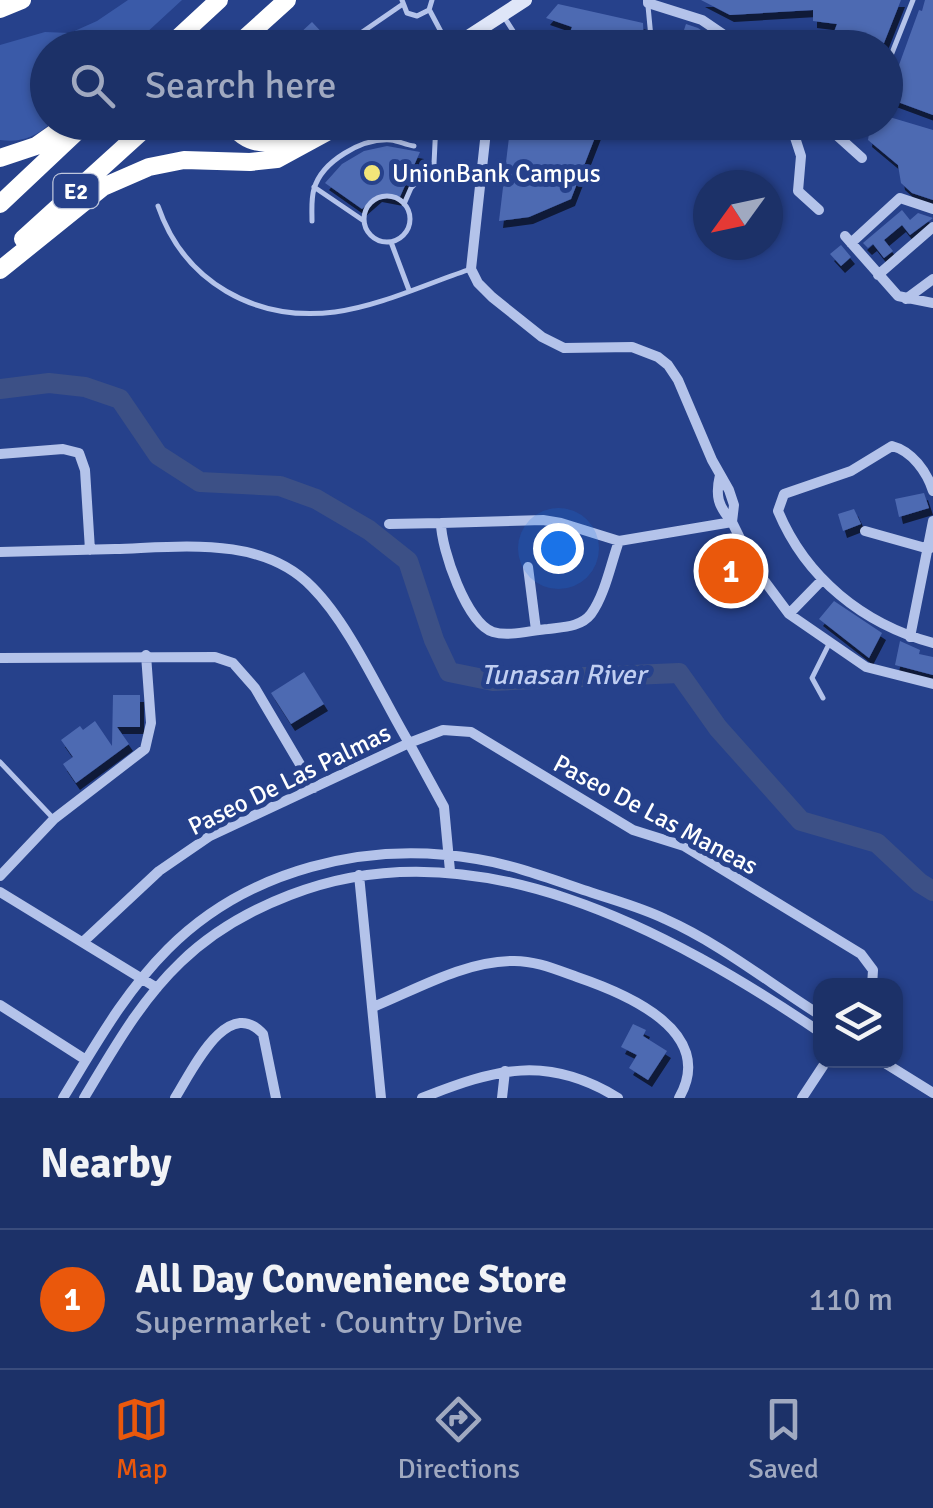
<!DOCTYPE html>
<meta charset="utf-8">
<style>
body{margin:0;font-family:Signika,sans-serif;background:#293d71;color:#f1f3f6}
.controls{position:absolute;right:30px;bottom:30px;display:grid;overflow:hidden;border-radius:20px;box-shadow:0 2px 8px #0004}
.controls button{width:90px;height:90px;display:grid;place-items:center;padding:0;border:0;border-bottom:2px solid #3a4c7c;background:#1c3168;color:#f1f3f6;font:50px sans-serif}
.compass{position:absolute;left:693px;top:170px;width:90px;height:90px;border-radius:50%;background:#1c3168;box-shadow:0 2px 8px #0004;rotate:237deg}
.you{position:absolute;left:558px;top:548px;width:35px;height:35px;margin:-25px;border:8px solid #fff;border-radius:50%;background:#1a73e8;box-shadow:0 0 0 15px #1a73e833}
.badge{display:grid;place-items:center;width:65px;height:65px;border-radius:50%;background:#ea580c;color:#fff;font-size:32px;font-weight:700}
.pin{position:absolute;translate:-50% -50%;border:5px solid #fff;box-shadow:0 2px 10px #0006}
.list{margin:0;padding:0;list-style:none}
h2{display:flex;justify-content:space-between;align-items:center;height:130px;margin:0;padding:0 40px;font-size:42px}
h2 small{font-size:32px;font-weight:400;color:#a0a9c0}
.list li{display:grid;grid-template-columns:65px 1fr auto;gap:30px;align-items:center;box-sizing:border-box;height:140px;padding:0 40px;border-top:2px solid #3a4c7c}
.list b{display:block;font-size:38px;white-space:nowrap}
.list p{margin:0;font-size:32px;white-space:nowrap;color:#a0a9c0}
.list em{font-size:32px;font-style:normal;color:#a0a9c0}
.icon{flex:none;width:55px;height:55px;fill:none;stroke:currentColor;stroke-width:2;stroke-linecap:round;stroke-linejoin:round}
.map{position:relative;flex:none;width:933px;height:1098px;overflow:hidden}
.search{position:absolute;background:#1c3168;box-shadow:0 2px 8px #0004;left:30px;right:30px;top:30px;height:110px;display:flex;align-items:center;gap:25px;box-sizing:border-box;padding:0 35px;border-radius:55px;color:#a0a9c0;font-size:38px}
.sheet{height:270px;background:#1c3168}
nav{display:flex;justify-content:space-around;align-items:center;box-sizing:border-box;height:140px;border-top:2px solid #3a4c7c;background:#1c3168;font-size:28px;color:#a0a9c0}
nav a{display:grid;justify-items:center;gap:5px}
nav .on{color:#ea580c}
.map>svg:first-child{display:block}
.green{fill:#3a5aa8}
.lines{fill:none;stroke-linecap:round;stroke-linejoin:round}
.river{stroke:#3c5086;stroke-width:20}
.building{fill:#4e6ab2;filter:url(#shadow)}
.lane{stroke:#b4c3ea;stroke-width:5}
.street{stroke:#b4c3ea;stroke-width:10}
.secondary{stroke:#dfe6f8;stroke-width:14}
.highway{stroke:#fff;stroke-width:18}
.poi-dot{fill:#f3e579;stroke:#26418b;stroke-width:4}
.labels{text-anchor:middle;stroke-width:10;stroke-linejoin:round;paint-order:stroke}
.shield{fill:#26418b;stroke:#bec6dc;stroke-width:2.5}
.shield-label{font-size:22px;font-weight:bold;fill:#fff}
.poi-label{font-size:25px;fill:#fff;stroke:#26418b;text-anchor:start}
.street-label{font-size:25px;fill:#fff;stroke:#26418b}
.water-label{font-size:28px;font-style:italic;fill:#c0cef1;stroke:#26418b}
</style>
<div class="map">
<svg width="933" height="1098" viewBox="0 0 933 1098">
<defs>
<filter id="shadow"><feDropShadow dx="4" dy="7" stdDeviation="0" flood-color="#0009"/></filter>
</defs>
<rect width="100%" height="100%" fill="#26418b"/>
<path class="green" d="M128 0H182L131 47 48 48V122L51 123C35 137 21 143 0 140V45L45 32 70 33 97 21Z"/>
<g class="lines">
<path class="river" d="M0 389 49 383 85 387 120 399 158 455 200 482 280 486 316 499 369 530 408 561 434 640 449 672 493 681 679 673 718 728 801 821 877 843 920 883 933 891"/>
</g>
<path class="building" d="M701 0H901L882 48H828L837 24 813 21V10L730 15Z
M925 0H933V115L887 98 919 10 922 11Z
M558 4 643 23 644 48H564L572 27 546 18Z
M312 22 328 39 319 48H284Z
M686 24 698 28 727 48H678Z
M886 116 933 130V200L912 193 901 183 898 165 868 140 871 122H886Z
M536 122H601L571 199 529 217 499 221 510 129 530 138Z
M387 146 420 152 399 199 378 195 362 209 325 183 342 164 364 151Z
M902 210 910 220 918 213 933 218 910 235 902 225 884 240 893 251 884 258 873 244 868 248 863 243Z
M841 245 851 257 841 266 830 254Z
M924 493 929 508 899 517 895 499Z
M854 509 861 524 843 531 838 514Z
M730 557 743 580 730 588 716 564Z
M834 601 882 633 869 658 819 619Z
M900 641 920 650 919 654 933 657V675L895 665Z
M304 672 324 704 291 724 271 693Z
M113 695H140V727H117L129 744 76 783 63 764 73 757 61 740 80 726 83 730 95 721 112 746Z
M633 1024 646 1030 643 1036 667 1051 648 1080 629 1068 637 1055 621 1047Z"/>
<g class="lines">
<path class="lane" d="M402 0 407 13 417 16 429 10 432 0
M648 6 652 48
M430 11 448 45
M504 17 524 48
M339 48 403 4
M886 68 913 0
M521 126 522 122
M389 138 411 122
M314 187 364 221
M364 219a23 23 0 1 1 46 0a23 23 0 1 1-46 0Z
M404 204 411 188 434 164 436 122
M158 206C184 282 255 322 335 312 380 306 426 284 468 270
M312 221C312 210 311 199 314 189 322 161 362 138 391 140 399 141 406 145 414 146
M391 242 409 290
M823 698 812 678 829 644
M0 762 52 817"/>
<path class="street" d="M648 0V3L702 20 743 48
M487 122 471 269 478 283 492 297 542 337 564 348 632 347 658 357 668 365 678 380 712 460 729 490 734 505 732 522 754 567 789 614 866 667 933 684
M790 122 801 156 798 191 819 210
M822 122 862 158
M845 236 898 296 933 303
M851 243 900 198 933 209
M878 275 933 227
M906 299 933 279
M0 454 63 449 79 453 85 470 90 550
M720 475C715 496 718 506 732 522
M933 491C927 472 912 451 892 446L851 471 784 494 778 511C806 578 863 624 933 643
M389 524 441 523
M865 531 929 549
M619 541C611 563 605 595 591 614 581 627 563 627 548 629 532 630 509 637 493 632 467 624 441 549 441 523L543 520 561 523 619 541 732 522
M0 552C38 551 77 550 115 549 180 547 262 535 312 587 350 625 381 696 409 743L443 730 471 732 633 830 684 846 861 954 873 970 872 986
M528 567 536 630
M789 614 822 580
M910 637 933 521
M0 658 215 657 233 663 255 688 314 788
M359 875 381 1098
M0 876 54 819 145 749 151 723 146 655
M0 892 157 988
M84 941 159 871 210 836 409 743 444 807 450 871
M0 1005 86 1060
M373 1007C417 989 463 962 511 961 534 960 555 969 577 977 624 993 718 1031 679 1098
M880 1060 933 1093
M63 1098C95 1046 124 993 168 949 248 869 367 840 477 859 514 865 551 879 587 891 613 900 640 907 665 919 721 944 769 983 820 1015
M84 1098C113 1050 140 1001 181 962 211 933 251 910 290 895 474 823 670 931 820 1032
M175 1098C191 1073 227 994 263 1034L276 1098
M422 1098C495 1069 547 1054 618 1098
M502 1098 505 1071
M802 1098 827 1060"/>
<path class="secondary" d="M451 48 525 0"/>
<path class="highway" d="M0 9 22 0
M167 48 219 0
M234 48 287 0
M230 122C254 157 286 140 315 122
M0 158 36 146 70 122
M0 204 87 122
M23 239 152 122
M0 270 103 187 149 167 184 160 250 162 277 159 345 122"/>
</g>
<circle class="poi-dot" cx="372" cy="173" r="10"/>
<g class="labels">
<rect class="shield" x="53.5" y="174" width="45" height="34" rx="8"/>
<g class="shield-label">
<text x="76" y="199">E2</text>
</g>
<g class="poi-label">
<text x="392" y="182">UnionBank Campus</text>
</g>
<g class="street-label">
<text transform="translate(289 779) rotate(-26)" y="9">Paseo De Las Palmas</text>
<text transform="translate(656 814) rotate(28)" y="9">Paseo De Las Maneas</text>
</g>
<g class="water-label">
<text x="563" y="684">Tunasan River</text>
</g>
</g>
</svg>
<div class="controls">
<button><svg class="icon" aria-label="layers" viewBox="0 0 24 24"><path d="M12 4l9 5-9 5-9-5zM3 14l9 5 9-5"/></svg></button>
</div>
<svg class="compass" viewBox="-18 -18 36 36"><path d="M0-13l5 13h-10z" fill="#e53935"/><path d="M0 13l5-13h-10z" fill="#a0a9c0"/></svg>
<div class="you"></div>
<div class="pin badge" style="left:731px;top:571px">1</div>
<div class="search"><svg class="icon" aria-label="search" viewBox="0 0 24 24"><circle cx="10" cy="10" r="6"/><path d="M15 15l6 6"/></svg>Search here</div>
</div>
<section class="sheet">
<h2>Nearby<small></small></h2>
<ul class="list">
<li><span class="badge">1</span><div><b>All Day Convenience Store</b><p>Supermarket · Country Drive</p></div><em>110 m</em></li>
</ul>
</section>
<nav>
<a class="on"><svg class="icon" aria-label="map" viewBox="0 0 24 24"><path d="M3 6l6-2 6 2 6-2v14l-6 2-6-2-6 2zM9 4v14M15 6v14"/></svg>Map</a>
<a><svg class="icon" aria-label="directions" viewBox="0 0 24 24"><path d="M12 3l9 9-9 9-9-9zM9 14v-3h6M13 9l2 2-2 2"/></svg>Directions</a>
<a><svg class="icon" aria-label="saved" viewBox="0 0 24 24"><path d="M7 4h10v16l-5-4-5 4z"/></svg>Saved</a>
</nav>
